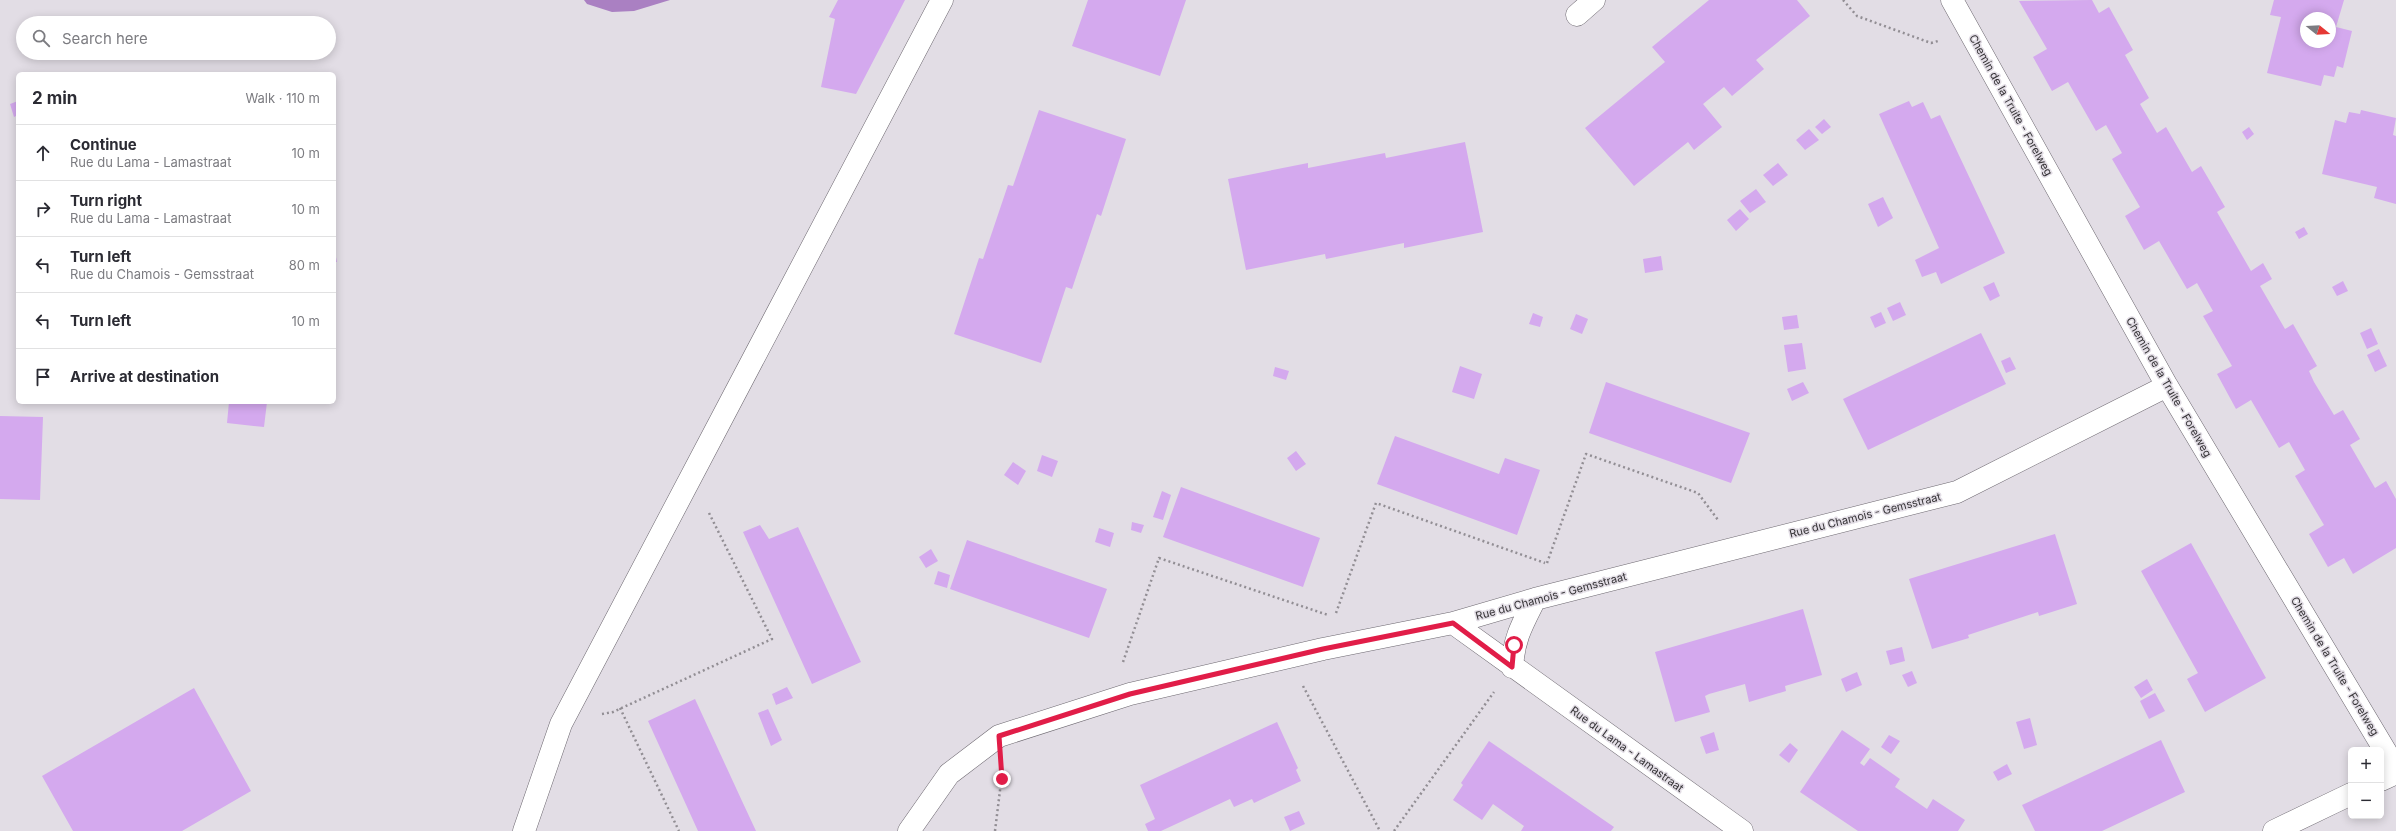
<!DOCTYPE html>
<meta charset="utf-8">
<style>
body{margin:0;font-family:Inter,sans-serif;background:#f7f7f7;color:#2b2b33}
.controls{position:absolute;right:12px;bottom:12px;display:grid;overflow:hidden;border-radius:6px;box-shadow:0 2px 10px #0003}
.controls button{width:36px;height:36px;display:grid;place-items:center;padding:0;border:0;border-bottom:1px solid #e1e1e2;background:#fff;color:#2b2b33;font:20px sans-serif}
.compass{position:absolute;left:2300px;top:12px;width:36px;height:36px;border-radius:50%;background:#fff;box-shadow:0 2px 10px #0003;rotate:108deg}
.stop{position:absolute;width:12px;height:12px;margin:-9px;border:3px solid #e11d48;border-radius:50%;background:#fff}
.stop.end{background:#e11d48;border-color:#fff;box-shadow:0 1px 4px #0008}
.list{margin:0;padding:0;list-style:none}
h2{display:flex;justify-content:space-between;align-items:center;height:52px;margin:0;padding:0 16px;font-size:17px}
h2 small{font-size:13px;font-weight:400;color:#7c7c81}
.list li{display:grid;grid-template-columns:26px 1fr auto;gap:12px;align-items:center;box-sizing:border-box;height:56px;padding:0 16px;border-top:1px solid #e1e1e2}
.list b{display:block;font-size:15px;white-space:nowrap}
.list p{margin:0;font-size:13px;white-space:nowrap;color:#7c7c81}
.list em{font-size:13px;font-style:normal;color:#7c7c81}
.icon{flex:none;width:22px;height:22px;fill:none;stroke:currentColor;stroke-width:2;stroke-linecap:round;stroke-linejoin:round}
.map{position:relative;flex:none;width:2396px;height:831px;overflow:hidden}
.search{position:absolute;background:#fff;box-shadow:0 2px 10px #0003;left:16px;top:16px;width:320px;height:44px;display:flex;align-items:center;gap:10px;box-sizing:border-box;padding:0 14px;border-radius:22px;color:#7c7c81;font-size:15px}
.panel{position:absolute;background:#fff;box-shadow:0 2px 10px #0003;left:16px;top:72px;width:320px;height:332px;border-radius:6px}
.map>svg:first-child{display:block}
.water{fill:#aa80c2}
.building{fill:#d4a9ee;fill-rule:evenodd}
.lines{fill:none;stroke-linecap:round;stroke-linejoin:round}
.street-casing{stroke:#6d6870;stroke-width:23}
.path{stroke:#928e94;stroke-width:2.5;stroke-dasharray:2 3;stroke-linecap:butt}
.street{stroke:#fff;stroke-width:22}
.route{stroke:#e11d48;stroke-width:5}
.labels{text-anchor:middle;stroke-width:3;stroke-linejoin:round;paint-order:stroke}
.street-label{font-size:11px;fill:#353336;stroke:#e2dde5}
</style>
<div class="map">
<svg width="2396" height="831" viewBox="0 0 2396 831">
<rect width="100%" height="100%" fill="#e2dde5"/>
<path class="water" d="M584 0H670L634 11 612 12 587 4Z"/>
<path class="building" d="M838 0H905L856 94 821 87 835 19 829 17Z
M1088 0H1186L1160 76 1072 46Z
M1709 0H1797L1810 16 1756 60 1764 69 1732 96 1724 87 1703 104 1722 127 1694 150 1688 142 1634 186 1585 128 1665 62 1652 47Z
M2092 0 2099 13 2109 7 2133 50 2125 55 2149 98 2140 104 2157 133 2166 127 2192 172 2201 166 2225 207 2217 212 2251 271 2263 263 2272 279 2260 286 2285 329 2293 324 2317 366 2309 371 2314 382 2334 415 2343 410 2360 439 2350 445 2375 488 2386 481 2396 499V548L2353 574 2344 558 2328 567 2309 534 2324 525 2295 476 2305 470 2289 442 2279 448 2251 400 2236 409 2217 374 2232 366 2203 316 2213 311 2197 283 2187 289 2159 241 2144 250 2125 216 2140 207 2112 159 2122 153 2106 125 2096 131 2068 82 2052 91 2033 57 2047 49 2019 1Z
M2274 0H2344L2336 27 2352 31 2343 68 2337 66 2334 77 2324 75 2321 86 2267 73 2281 17 2270 15ZM2306 18H2330V42H2306Z
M18 101V115L14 117 10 104Z
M1909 101 1912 107 1923 102 1931 119 1940 115 2005 253 1941 284 1936 272 1922 277 1915 260 1939 248 1879 114Z
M1039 110 1126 139 1101 216 1097 214 1072 289 1066 287 1041 363 954 334 979 258 983 259 1008 185 1013 186Z
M2361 110 2396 118 2393 135 2396 136V204L2374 198 2377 187 2322 174 2335 120 2346 123 2349 112 2360 114Z
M1824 119 1831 127 1822 134 1815 127Z
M2249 127 2254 134 2247 140 2242 132Z
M1809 129 1819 140 1805 150 1796 140Z
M1465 142 1483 232 1404 248V243L1326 259 1325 254 1246 270 1228 179 1308 163V168L1385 153 1386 158Z
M1778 163 1788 175 1773 186 1763 175Z
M1756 189 1766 202 1750 213 1740 201Z
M1883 197 1893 218 1878 227 1868 204Z
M1740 209 1749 219 1736 231 1727 220Z
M2304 227 2308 234 2299 239 2295 232Z
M334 247 337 262H334Z
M1661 256 1663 270 1645 273 1643 259Z
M2343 281 2348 291 2337 296 2332 287Z
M1994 282 2000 296 1990 301 1983 287Z
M1900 302 1906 315 1893 321 1887 308Z
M1881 312 1886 323 1875 328 1870 317Z
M1533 313 1543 317 1540 327 1529 324Z
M1576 314 1588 319 1582 334 1570 329Z
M1797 315 1799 328 1784 330 1782 317Z
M2371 328 2378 344 2367 349 2360 333Z
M1981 333 2006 384 1868 450 1843 399Z
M1802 343 1806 369 1788 372 1784 345Z
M2379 349 2387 366 2375 372 2367 355Z
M2010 357 2016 369 2006 373 2001 361Z
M1460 366 1482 374 1474 399 1452 392Z
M1275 367 1289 371 1286 380 1273 376Z
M1606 382 1750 433 1731 483 1589 433Z
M1803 382 1809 393 1792 401 1787 389Z
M229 402H267L264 427 227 423Z
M0 416 43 417 40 500 0 499Z
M1395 436 1499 474 1505 458 1540 470 1517 535 1377 484Z
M1296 451 1306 464 1296 471 1287 458Z
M1042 455 1058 461 1052 477 1037 471Z
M1013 462 1026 471 1018 485 1004 475Z
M1181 487 1320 538 1303 587 1163 537Z
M1162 491 1171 495 1163 520 1153 517Z
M1132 522 1144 525 1141 533 1131 530Z
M760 525 769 539 798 527 861 662 812 684 743 532Z
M1099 528 1114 533 1110 547 1095 542Z
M2055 534 2077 604 2039 616 2038 612 1968 635 1969 638 1932 649 1909 579Z
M967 540 1107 589 1089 638 950 589Z
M2191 543 2266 678 2205 712 2187 679 2198 673 2141 571Z
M931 549 938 561 926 568 919 557Z
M938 571 950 575 947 588 934 584Z
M1803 609 1822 675 1785 686 1786 691 1749 702 1745 684 1709 694 1705 696 1710 712 1675 722 1655 652Z
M1902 647 1905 661 1890 665 1886 651Z
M1912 671 1917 683 1908 687 1902 675Z
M1857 672 1862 685 1846 692 1841 679Z
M2147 679 2153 690 2141 698 2134 687Z
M787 687 793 698 776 705 772 694Z
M194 688 251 791 182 831H73L42 776Z
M2155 693 2165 711 2149 719 2140 701Z
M695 699 742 801 756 831H698L648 721Z
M768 709 782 740 771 746 758 713Z
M2030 718 2037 745 2024 749 2016 722Z
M1277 722 1298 768 1296 770 1301 781 1254 803 1252 799 1234 807 1230 799 1161 831H1148L1145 824 1155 819 1140 785Z
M1842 730 1870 749 1860 763 1864 766 1870 758 1900 779 1895 787 1927 809 1933 799 1965 820 1958 831H1858L1800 792Z
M1714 732 1719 750 1706 754 1700 737Z
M1889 735 1900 741 1891 754 1881 747Z
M2161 740 2185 792 2102 831H2035L2022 805Z
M1489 741 1614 827 1611 831H1521L1524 826 1493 804 1482 820 1453 800 1463 785 1461 783Z
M1790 743 1798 750 1789 763 1779 755Z
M2007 764 2012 774 1998 781 1993 772Z
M1299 811 1305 824 1290 831 1284 817Z"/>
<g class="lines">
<defs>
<path id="street" d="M1952 0 2167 386 2396 769
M1577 15 1594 0
M1453 623 1742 831
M1512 667C1514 638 1522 625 1535 599
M2381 780 2396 773
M524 831 561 724 942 0
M909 831 949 774 999 736 1130 694 1323 649 1453 623 1535 599 1957 492 2167 386
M2274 831 2351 794"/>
</defs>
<use href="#street" class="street-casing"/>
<path class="path" d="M1843 0 1857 16 1931 43 1938 41
M1547 563 1586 454 1698 493 1718 520
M1336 613 1376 503 1545 563
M1123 662 1159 558 1328 615
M1303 686 1380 831
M620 708 679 831
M602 714 613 712 772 639 709 513
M995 831 1002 774
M1394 831 1494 692"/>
<use href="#street" class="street"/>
</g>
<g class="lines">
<path class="route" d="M1002 779 999 736 1130 694 1323 649 1453 623 1512 667 1514 645"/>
</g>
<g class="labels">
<g class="street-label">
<text transform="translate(2011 105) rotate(61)" y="4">Chemin de la Truite - Forelweg</text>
<text transform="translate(2169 387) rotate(60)" y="4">Chemin de la Truite - Forelweg</text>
<text transform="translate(1865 515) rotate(-14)" y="4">Rue du Chamois - Gemsstraat</text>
<text transform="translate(1551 596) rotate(-15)" y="4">Rue du Chamois - Gemsstraat</text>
<text transform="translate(2335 666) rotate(59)" y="4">Chemin de la Truite - Forelweg</text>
<text transform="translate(1627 749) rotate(36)" y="4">Rue du Lama - Lamastraat</text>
</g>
</g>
</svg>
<div class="controls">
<button>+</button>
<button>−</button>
</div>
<svg class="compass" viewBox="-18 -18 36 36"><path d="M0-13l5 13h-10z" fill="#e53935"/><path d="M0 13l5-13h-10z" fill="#7c7c81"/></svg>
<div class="stop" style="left:1514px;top:645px"></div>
<div class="stop end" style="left:1002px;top:779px"></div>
<div class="search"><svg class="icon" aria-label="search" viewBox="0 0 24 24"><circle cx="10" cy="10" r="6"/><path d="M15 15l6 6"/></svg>Search here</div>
<section class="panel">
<h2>2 min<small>Walk · 110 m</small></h2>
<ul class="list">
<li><svg class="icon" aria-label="ahead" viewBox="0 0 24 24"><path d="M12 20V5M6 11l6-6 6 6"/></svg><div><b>Continue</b><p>Rue du Lama - Lamastraat</p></div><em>10 m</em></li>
<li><svg class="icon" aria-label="right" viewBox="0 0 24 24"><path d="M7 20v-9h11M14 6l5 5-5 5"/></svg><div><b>Turn right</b><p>Rue du Lama - Lamastraat</p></div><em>10 m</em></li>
<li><svg class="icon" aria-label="left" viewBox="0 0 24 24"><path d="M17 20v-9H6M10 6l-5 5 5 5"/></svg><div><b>Turn left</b><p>Rue du Chamois - Gemsstraat</p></div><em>80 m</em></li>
<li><svg class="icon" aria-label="left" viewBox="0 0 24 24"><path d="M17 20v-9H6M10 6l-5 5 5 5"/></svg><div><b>Turn left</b></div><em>10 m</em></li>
<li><svg class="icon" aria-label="arrive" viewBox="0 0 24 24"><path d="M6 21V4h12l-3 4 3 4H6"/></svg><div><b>Arrive at destination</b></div></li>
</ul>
</section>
</div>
